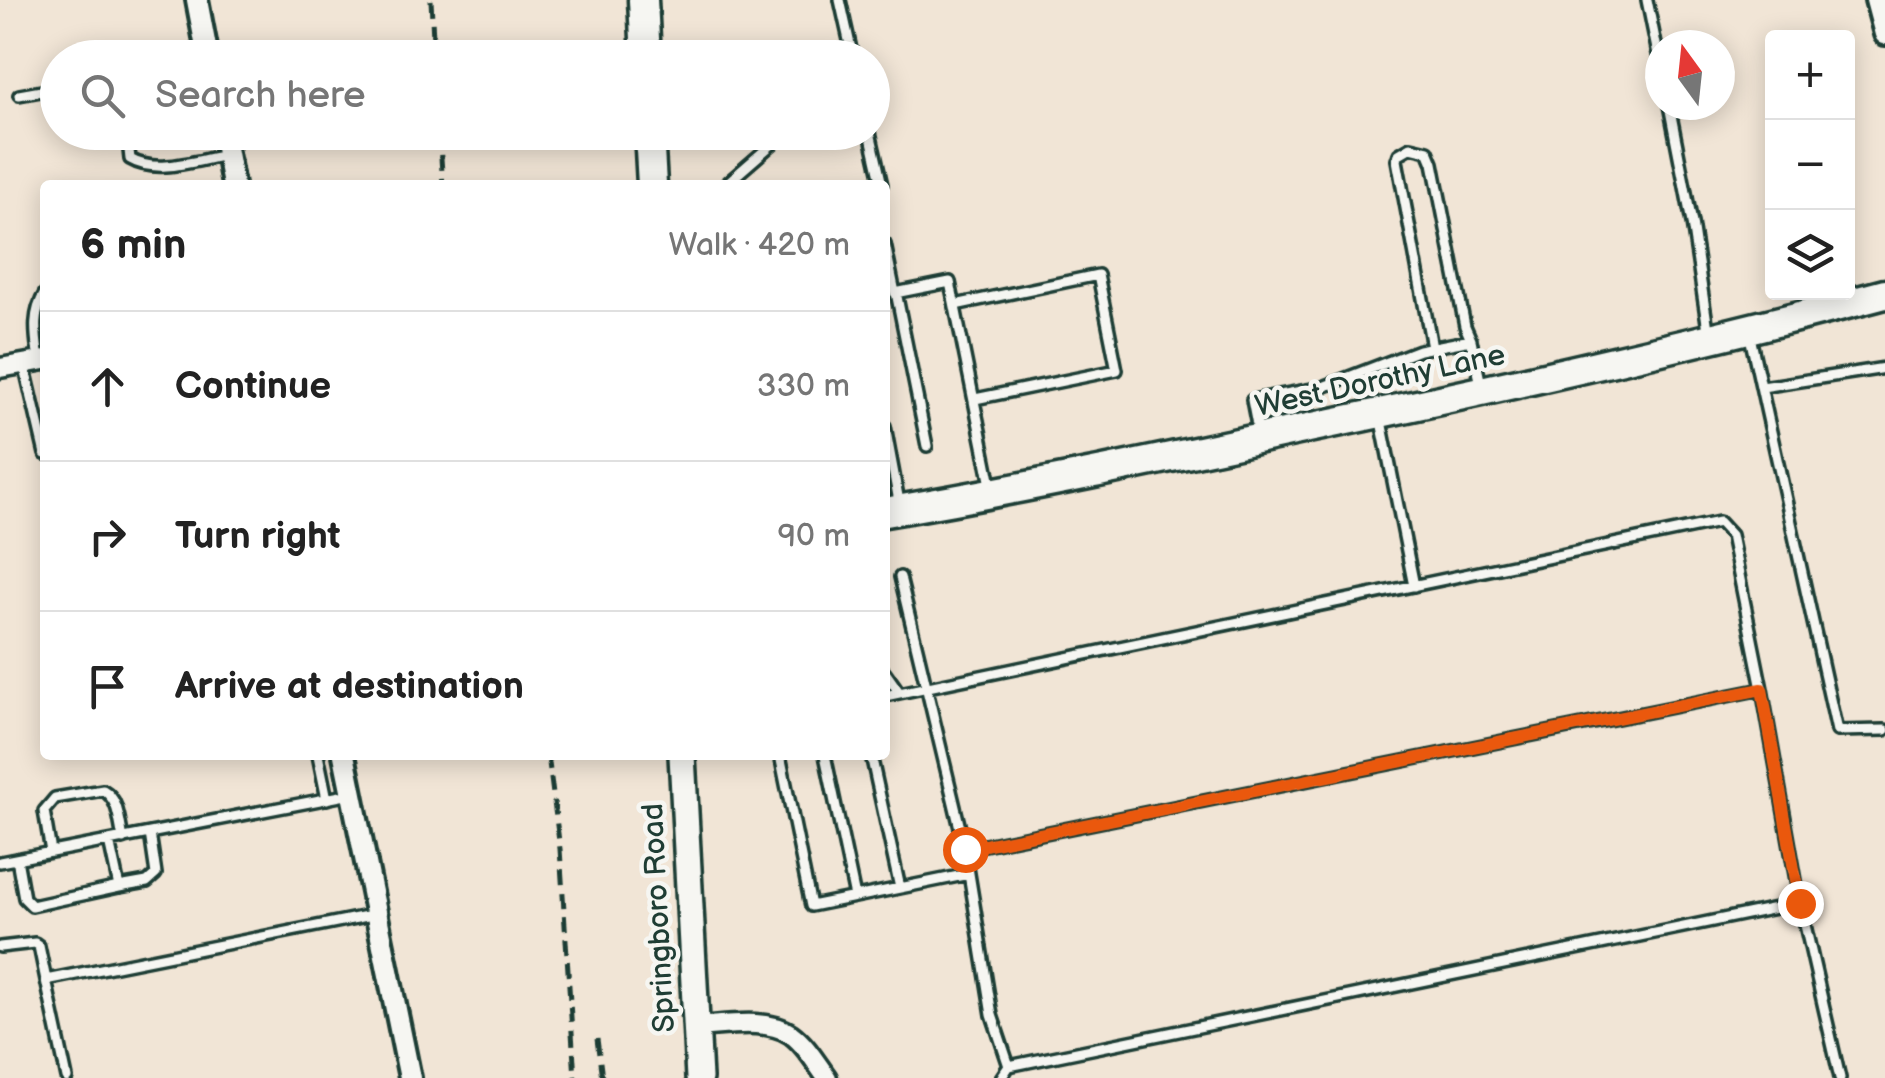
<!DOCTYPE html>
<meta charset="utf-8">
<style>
body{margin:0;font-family:"Balsamiq Sans",sans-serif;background:#f2f2f2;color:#222}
.controls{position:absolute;right:30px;top:30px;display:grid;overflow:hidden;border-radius:10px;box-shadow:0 5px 25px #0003}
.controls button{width:90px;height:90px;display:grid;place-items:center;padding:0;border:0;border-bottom:2px solid #e0e0e0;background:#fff;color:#222;font:50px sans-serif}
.compass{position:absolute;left:1645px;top:30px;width:90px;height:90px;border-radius:50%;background:#fff;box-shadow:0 5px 25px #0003;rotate:345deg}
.stop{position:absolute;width:30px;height:30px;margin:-22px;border:8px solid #ea580c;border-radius:50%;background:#fff}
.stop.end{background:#ea580c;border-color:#fff;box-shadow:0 2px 10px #0008}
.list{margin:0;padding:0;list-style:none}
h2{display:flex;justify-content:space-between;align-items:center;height:130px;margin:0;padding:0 40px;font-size:42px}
h2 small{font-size:32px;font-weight:400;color:#767676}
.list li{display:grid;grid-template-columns:65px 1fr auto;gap:30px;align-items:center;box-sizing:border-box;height:150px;padding:0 40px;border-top:2px solid #e0e0e0}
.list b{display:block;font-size:38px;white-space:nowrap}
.list em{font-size:32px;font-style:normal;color:#767676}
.icon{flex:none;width:55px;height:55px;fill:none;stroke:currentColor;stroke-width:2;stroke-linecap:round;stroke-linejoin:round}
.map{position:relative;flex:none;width:1885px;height:1078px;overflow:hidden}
.search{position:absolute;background:#fff;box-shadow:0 5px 25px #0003;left:40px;top:40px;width:850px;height:110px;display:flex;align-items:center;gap:25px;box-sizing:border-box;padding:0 35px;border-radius:55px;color:#767676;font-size:38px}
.panel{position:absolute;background:#fff;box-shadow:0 5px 25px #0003;left:40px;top:180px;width:850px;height:580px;border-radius:10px}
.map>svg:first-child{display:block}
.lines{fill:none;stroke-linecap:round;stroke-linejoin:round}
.service-casing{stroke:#1f3d34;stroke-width:16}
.minor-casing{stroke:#1f3d34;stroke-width:25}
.tertiary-casing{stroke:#1f3d34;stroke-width:28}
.secondary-casing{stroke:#1f3d34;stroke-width:32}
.primary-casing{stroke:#1f3d34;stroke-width:35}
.service{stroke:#f6f6f2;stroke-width:9}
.minor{stroke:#f6f6f2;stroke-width:18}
.tertiary{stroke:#f6f6f2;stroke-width:20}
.secondary{stroke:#f6f6f2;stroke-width:25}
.primary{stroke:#f6f6f2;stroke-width:28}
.rail{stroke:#1f3d34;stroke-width:5;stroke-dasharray:15 8;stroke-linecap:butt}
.route{stroke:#ea580c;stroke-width:12}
.labels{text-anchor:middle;stroke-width:9;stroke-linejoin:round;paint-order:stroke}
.street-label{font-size:30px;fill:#1f3d34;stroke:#f6f6f2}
</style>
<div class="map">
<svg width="1885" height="1078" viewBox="0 0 1885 1078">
<rect width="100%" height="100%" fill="#f1e5d6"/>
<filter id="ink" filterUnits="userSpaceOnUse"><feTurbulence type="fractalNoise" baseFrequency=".01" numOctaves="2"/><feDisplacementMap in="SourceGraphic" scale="20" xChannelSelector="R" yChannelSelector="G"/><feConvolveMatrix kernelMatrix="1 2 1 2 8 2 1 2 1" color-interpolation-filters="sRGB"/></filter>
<g filter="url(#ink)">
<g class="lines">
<defs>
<path id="service" d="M840 0 853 58
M1647 0 1660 64
M19 95 58 88
M1669 105 1692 223 1709 336
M145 132 128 141 130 159C157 175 197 160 227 155
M870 132 882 185
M725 185 786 132
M885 244 895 293 950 282 992 490
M896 292 927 446
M955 305 1098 275 1117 370 975 399
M1749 332 1837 731 1885 730
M1432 347 1397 160 1399 154 1411 147 1428 151 1433 163 1465 326 1471 340
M39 361C36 337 31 315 45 293
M24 364 45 454
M1762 387 1885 368
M1380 416 1414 586
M885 426 900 507
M1259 436 1252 400 1323 387 1419 350 1471 340 1482 389
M900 577 965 849 992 1015 1009 1066
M885 672 899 692
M885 696 1719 522 1731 535 1762 689
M318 755 327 799
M780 755 811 906 969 874
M825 755 855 897
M871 755 900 888
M965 849 1762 689 1800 903 1009 1066 1001 1078
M51 852 44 811 55 798 103 790C119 799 119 821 123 839
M17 859 24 898 32 906 119 887 109 841
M0 862 351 794
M119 887 147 882 156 874 150 833
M1800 903 1840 1078
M0 947 35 943 39 946 46 980 377 914
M46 980 67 1078"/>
<path id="minor" d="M0 368 45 360
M695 1027C723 1026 767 1017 791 1034 806 1045 816 1063 827 1078"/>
<path id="tertiary" d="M197 0 208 58
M1876 0 1885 34
M223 132 233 185
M344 755 410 1078"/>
<path id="secondary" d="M682 755 699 1078"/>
<path id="primary" d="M643 0 646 58
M649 132 652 185
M885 512C1022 489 1158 460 1294 431 1492 390 1689 346 1885 294"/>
</defs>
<use href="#service" class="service-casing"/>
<use href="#minor" class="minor-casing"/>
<use href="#tertiary" class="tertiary-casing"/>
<use href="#secondary" class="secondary-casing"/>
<use href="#primary" class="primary-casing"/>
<use href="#service" class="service"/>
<use href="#minor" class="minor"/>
<use href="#tertiary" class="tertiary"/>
<use href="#secondary" class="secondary"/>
<use href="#primary" class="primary"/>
<path class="rail" d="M431 0 434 58
M439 132 443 185
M548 755 560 849 575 1078
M597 1039 602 1078"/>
</g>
</g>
<g class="lines" filter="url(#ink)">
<path class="route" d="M965 849 1762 689 1800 903"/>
</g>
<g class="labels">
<g class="street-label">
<text transform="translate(1380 380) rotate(-12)" y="10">West Dorothy Lane</text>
<text transform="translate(658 918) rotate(-93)" y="10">Springboro Road</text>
</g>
</g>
</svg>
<div class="controls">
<button>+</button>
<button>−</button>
<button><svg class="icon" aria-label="layers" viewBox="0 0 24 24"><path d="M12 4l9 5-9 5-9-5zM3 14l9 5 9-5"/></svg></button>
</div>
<svg class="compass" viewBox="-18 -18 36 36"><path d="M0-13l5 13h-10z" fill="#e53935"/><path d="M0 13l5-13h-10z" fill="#767676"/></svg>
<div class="stop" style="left:965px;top:849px"></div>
<div class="stop end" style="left:1800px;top:903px"></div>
<div class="search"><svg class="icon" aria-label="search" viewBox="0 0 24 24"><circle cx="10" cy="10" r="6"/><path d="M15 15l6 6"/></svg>Search here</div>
<section class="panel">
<h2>6 min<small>Walk · 420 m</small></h2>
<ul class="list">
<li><svg class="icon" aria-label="ahead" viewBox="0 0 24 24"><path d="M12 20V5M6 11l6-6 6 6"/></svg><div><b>Continue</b></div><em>330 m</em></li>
<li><svg class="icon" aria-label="right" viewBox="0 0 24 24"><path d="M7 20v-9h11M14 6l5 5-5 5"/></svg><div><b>Turn right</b></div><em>90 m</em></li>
<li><svg class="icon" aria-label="arrive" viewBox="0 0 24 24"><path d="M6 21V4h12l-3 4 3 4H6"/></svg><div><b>Arrive at destination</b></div></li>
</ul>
</section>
</div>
